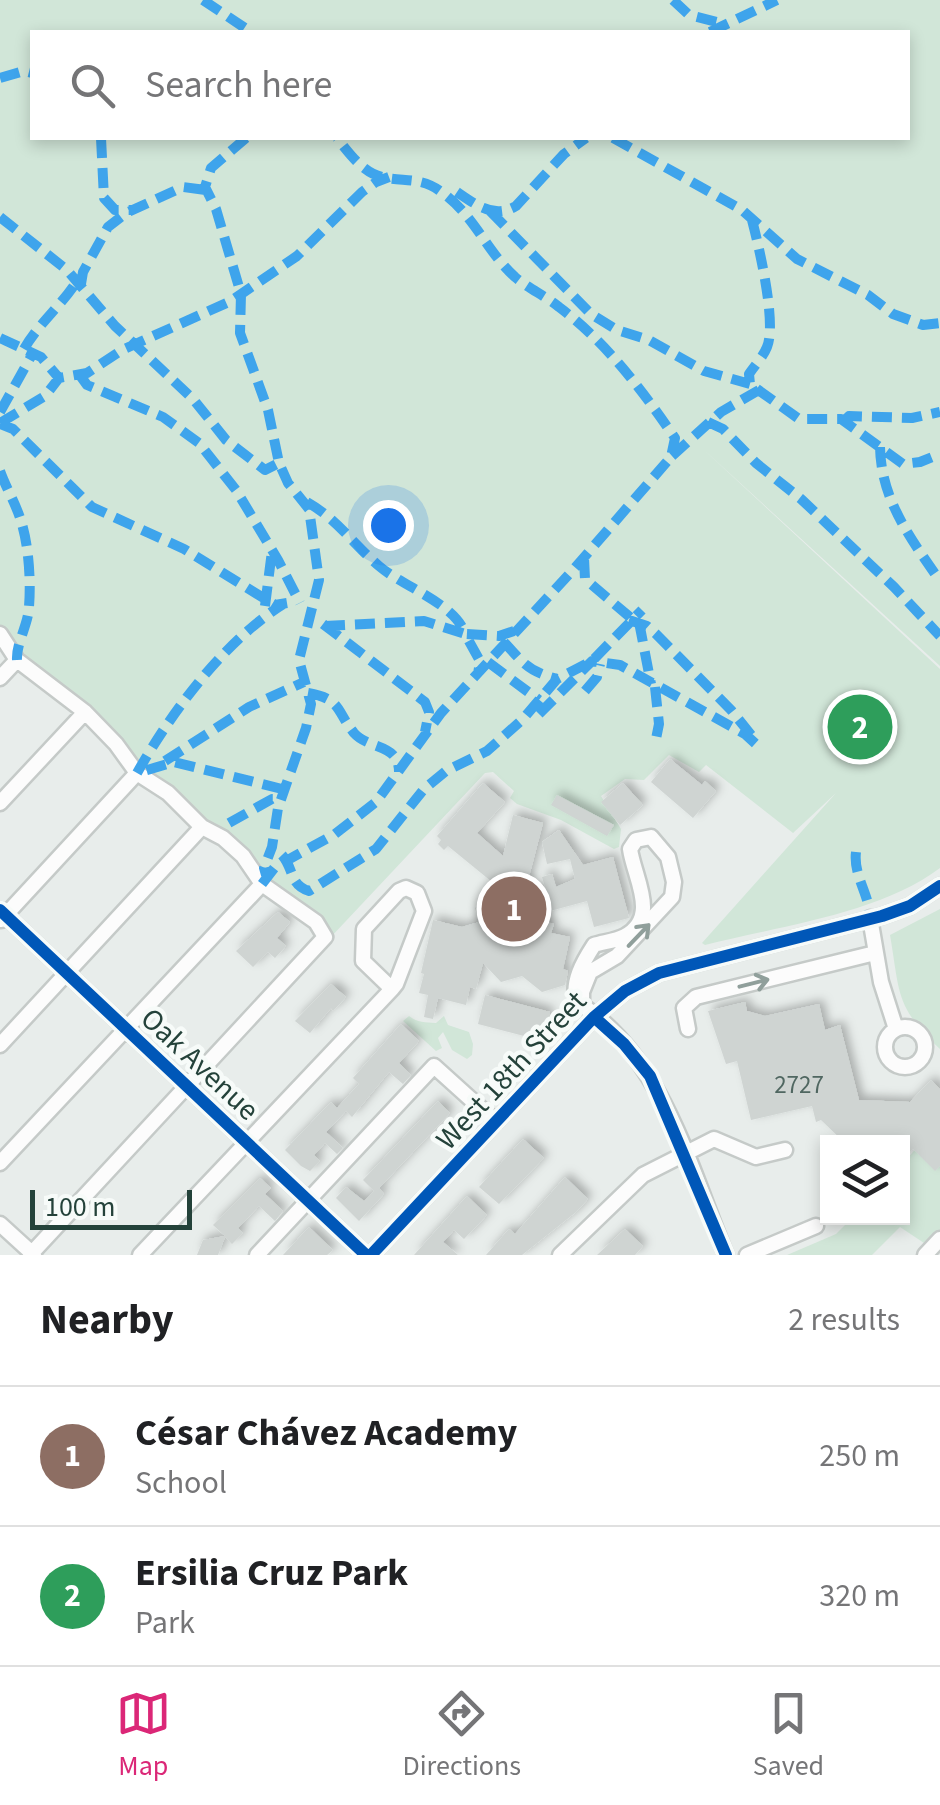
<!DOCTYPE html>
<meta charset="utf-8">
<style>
body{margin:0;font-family:"Source Sans 3",sans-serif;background:#f6f6f6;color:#202124}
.controls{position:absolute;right:30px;bottom:30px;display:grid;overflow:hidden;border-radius:0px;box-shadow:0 5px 15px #0003}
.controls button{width:90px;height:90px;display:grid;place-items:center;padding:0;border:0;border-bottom:2px solid #e0e0e0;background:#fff;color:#202124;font:50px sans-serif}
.scale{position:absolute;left:30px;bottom:25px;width:162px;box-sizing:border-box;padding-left:10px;border:5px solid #24423a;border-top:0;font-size:28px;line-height:35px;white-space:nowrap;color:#24423a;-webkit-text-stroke:8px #f7fbf9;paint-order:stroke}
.you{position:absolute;left:388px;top:525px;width:35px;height:35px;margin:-25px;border:8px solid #fff;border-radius:50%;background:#1a73e8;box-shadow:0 0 0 15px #1a73e833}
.badge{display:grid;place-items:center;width:65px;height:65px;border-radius:50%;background:#db2777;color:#fff;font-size:32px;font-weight:700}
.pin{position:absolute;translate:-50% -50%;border:5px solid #fff;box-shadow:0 2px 10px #0006}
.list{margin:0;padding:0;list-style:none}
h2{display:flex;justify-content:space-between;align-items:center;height:130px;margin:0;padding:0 40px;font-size:42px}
h2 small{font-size:32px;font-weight:400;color:#757577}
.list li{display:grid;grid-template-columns:65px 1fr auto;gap:30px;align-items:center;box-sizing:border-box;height:140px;padding:0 40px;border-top:2px solid #e0e0e0}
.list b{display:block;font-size:38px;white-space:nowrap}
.list p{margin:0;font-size:32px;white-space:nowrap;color:#757577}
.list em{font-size:32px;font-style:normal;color:#757577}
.icon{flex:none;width:55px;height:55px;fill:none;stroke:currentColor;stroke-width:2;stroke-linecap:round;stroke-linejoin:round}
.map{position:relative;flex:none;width:940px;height:1255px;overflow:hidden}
.search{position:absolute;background:#fff;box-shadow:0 5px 15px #0003;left:30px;right:30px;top:30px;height:110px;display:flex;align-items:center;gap:25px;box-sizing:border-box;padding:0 35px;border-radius:0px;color:#757577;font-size:38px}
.sheet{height:410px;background:#fff}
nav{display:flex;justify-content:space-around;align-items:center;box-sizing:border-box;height:140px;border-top:2px solid #e0e0e0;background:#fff;font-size:28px;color:#757577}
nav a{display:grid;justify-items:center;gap:5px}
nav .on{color:#db2777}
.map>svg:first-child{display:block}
.green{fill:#d1e6d8;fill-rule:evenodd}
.building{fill:#cfd4d2;filter:url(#shadow)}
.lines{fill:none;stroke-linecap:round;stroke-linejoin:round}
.minor-casing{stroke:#c5cac8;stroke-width:19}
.minor{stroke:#fcfcfc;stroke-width:14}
.quiet{stroke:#3ea4ec;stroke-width:10;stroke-dasharray:20 10;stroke-linecap:butt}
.cycleway-casing{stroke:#f7fbf9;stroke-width:19}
.cycleway{stroke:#0057b8;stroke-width:12}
.oneway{stroke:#909f9b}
.labels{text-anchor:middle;stroke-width:9;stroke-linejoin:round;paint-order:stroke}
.number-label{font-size:25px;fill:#506761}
.street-label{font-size:30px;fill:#24423a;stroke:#f7fbf9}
</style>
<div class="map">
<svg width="940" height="1255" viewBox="0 0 940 1255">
<defs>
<filter id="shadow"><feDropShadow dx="4.5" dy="-4.5" stdDeviation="5" flood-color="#0004"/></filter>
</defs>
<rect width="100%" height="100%" fill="#e8edeb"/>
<path class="green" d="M0 0H940V666L703 449 940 669V868C879 914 779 926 705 945L702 943 836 793 793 833 706 765 699 772 669 755 644 780 625 779 601 796 621 829 619 847 614 849 561 820 517 804 510 798 514 791 493 772 485 773 330 938 266 880 251 860 202 824 144 774 18 655 0 629ZM32 32H908V138H32Z
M940 909V1049C895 1007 900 993 890 935Z
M409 1016C418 1023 425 1022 436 1023L444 1016 448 1025 469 1032 473 1044 472 1055 467 1059 452 1050 443 1032 438 1038 442 1048 436 1051 403 1021Z
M940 1122V1231L927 1245 900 1227 872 1255H787L836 1234 852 1218H902L903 1163Z"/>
<path class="building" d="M670 759 702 785 705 781 716 791 693 818 651 782Z
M483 783 505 802 477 833 503 856 513 815 543 823 524 896 546 890 542 877 552 874 556 887 575 879 570 859 547 864 542 842 559 830 583 865 613 857 629 918 594 927 587 901 528 917 554 924 551 933 570 937 563 969 568 971 565 985 542 992 522 976 501 982 483 963 476 989 470 987 466 1005 438 998 433 1019 424 1017 428 995 419 993 424 974 421 973 433 920 462 927 479 922 475 908 497 886 448 846 444 850 438 844 441 840 437 836Z
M623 783 643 805 620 825 601 802Z
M557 795 614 825 607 836 551 805Z
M278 912 290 922 277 938 286 946 275 958 268 952 253 967 236 951Z
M331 984 346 997 333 1011 331 1008 310 1033 295 1021Z
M485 995 550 1012 543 1041 478 1024Z
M745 1002 747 1011 765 1016 819 1004 825 1030 840 1025 859 1100 910 1102 931 1080 940 1089V1166L935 1171 913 1149 902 1160V1142H844L821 1120 816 1122 812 1106 751 1120 737 1061 726 1064 708 1011Z
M401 1024 419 1041 399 1063 411 1075 403 1084 389 1072 352 1117 346 1111 326 1132 343 1148 337 1154 325 1143 314 1155 320 1161 310 1171 301 1166 285 1150 331 1102 337 1108 359 1084 353 1078Z
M438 1101 450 1113 379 1188 384 1194 359 1221 336 1198 346 1187 364 1201 374 1191 363 1180Z
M523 1139 544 1158 499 1204 479 1187Z
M565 1177 588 1199 576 1212 522 1255H486L509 1229 515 1234Z
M260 1178 271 1188 265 1194 283 1211 275 1221 259 1206 238 1228 243 1233 232 1244 225 1237 218 1255H197L203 1240 225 1236 213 1225Z
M467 1196 487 1215 464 1239 454 1230 443 1242 458 1255H414Z
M309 1227 333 1250 327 1255H283Z
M625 1229 643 1246 635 1255H597Z"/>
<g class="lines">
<defs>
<path id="minor" d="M0 634 17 660 85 712 116 744 137 773 168 793 202 827 223 838 243 856 262 884 316 922 325 937 30 1255
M0 678 17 660
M0 803 85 712
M0 910 366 1255
M870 918 881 982 896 1029
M1 920 137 773
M582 1006V992L590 972 617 956 672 897 674 882 668 857 651 837 636 840 630 849C634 878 660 917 625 936 616 941 603 942 594 945 583 962 571 982 577 1002 663 1057 689 1166 726 1255
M885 1047a20 20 0 1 1 40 0a20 20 0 1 1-40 0Z
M688 1029 684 1008 696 997 875 953
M0 1045 202 827
M0 1163 262 884
M0 1224 34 1255
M140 1255 392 989 396 984 424 911 417 893 406 888 399 891 364 929 363 961 392 989
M257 1255 434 1066 496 1122
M371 1255 594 1017 625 991 659 973 882 916 910 906 940 886
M560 1255 643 1175 714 1139 756 1157 785 1150
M747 1255 816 1226
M925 1255 940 1239"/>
</defs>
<use href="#minor" class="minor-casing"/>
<use href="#minor" class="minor"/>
<path class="quiet" d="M203 0 251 32
M673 0 689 15 725 24
M710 32 777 0
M0 78 24 71 32 73
M101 138 104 198 115 210H132
M246 138 211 168 205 187 216 209 241 294 240 333 268 410 279 463 288 483 309 509 319 580 299 660 311 704 306 728 278 808 272 847 264 868 266 875
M613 138 742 210 797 259 868 295 893 314 923 325 940 323
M457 192C476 205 494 219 516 206L564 154 586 138
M490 211 591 314 617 330 649 340 704 371 750 384
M0 217 67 270 115 326 193 399 226 440 265 470 279 463
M752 220C759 247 777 323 767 347 763 357 755 365 749 374L750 384 799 419H841L903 464 920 462 940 454
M81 284 83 272 108 227 126 213 183 187 206 190
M0 338 41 357 59 378
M24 349C39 323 61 306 77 281
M79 374 87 385 163 417 199 443 236 490 278 560 300 603
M0 412 33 353
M844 421 849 416 912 418 940 412
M708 422 723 429 756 463 801 499 894 587 940 636
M0 423 45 396 59 378 87 373 122 350 231 301 297 256 362 192 376 182 389 177
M0 424 13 429 92 507 184 549 275 605 287 603
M880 447C881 500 911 539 940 581
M672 456 721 412 759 390
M0 471C6 488 16 504 21 521 29 546 31 582 29 607 28 626 16 643 17 660
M307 502C337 519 353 544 379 566 402 586 456 604 465 634L499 636 514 631
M584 558 585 579 631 618
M265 606 272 551
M629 620 647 626 656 634 731 710 752 736
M639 622 651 684
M323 624 425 702 429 712 425 732
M325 626 424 621 465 634 480 661 478 674
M504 642C524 664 528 671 557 679
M488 662 539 700
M655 687 659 724 655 744
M585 691 597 677 600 664
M308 693C342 699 336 711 354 733 369 750 399 743 399 772
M539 714 592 661 620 665 745 734 757 745
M165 761 249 707 304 682
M282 789 174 762 137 773C172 711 225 640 285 603
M229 823 272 799H280
M856 852C853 876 870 895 870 918
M282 855C294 868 289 885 309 891L376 849 424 789 446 771 487 751 523 719 557 679 592 661 642 610
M262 884 275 867 335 834 376 802 441 713 573 570 671 457 675 438C642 390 606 342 559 307 545 296 528 288 515 277 486 251 474 214 440 191 421 177 404 182 382 177 363 173 348 152 337 138"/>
<defs>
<path id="cycleway" d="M0 910 366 1255
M594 1017 624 1044 650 1076 726 1255
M371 1255 594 1017 625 991 659 973 882 916 910 906 940 886"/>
</defs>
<use href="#cycleway" class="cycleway-casing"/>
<use href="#cycleway" class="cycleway"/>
</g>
<defs><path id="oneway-shaft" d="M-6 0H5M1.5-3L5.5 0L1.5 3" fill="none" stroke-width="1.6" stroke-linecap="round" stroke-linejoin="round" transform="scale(2.5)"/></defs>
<g class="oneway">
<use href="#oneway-shaft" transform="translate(639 935) rotate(-46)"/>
<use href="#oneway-shaft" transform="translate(754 983) rotate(-14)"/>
</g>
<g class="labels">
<g class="number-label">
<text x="799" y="1093">2727</text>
</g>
<g class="street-label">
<text transform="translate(200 1064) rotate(43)" y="10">Oak Avenue</text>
<text transform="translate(511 1070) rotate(-47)" y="10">West 18th Street</text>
</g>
</g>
</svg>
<div class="controls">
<button><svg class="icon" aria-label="layers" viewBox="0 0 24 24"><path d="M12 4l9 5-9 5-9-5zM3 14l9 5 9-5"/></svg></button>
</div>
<div class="scale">100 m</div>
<div class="you"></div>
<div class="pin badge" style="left:514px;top:909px;background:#8d6e63">1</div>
<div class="pin badge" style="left:860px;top:727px;background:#2e9e5b">2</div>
<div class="search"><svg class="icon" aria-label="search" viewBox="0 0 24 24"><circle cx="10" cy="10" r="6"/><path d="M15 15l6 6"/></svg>Search here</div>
</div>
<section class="sheet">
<h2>Nearby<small>2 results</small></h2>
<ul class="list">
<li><span class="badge" style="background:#8d6e63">1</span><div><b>César Chávez Academy</b><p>School</p></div><em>250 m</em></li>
<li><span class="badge" style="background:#2e9e5b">2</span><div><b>Ersilia Cruz Park</b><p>Park</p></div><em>320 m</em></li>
</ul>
</section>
<nav>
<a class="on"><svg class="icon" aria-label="map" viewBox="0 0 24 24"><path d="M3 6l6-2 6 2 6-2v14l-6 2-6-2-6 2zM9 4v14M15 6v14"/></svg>Map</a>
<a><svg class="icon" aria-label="directions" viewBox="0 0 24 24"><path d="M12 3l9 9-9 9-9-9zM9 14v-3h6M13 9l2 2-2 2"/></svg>Directions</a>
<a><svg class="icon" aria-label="saved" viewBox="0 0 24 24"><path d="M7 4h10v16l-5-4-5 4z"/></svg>Saved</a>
</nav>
